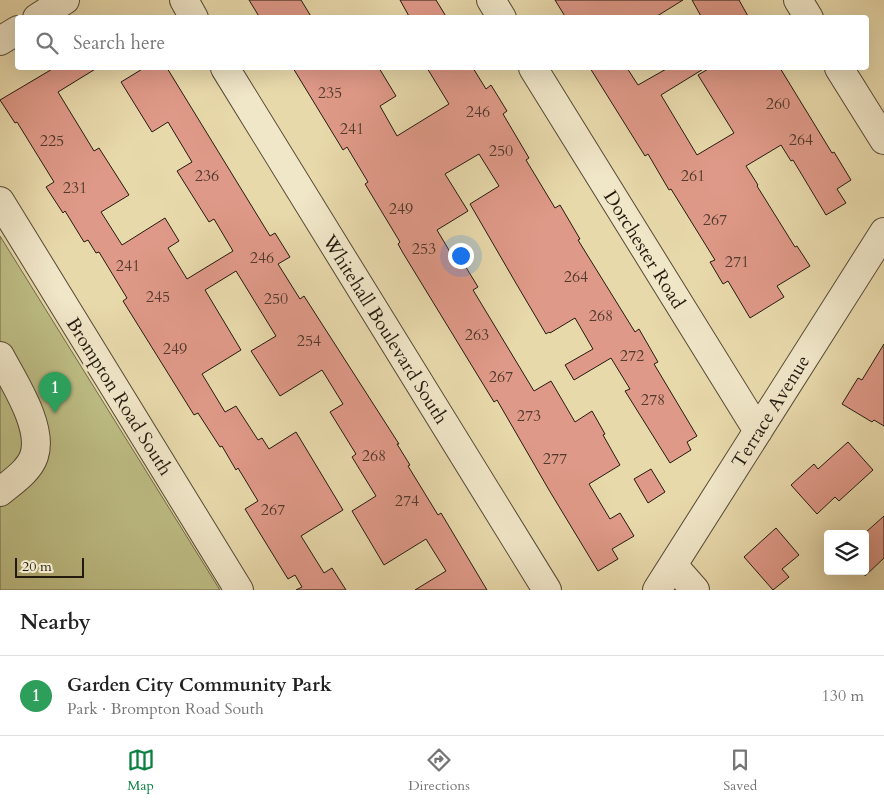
<!DOCTYPE html>
<meta charset="utf-8">
<style>
body{margin:0;font-family:Cardo,serif;background:#f6f6f6;color:#222}
.controls{position:absolute;right:15px;bottom:15px;display:grid;overflow:hidden;border-radius:5px;box-shadow:0 5px 20px #0002}
.controls button{width:45px;height:45px;display:grid;place-items:center;padding:0;border:0;border-bottom:1px solid #e0e0e0;background:#fff;color:#222;font:25px sans-serif}
.scale{position:absolute;left:15px;bottom:12px;width:69px;box-sizing:border-box;padding-left:5px;border:2px solid #231a0f;border-top:0;font-size:14px;line-height:18px;white-space:nowrap;color:#231a0f;-webkit-text-stroke:4px #f0e6c8;paint-order:stroke}
.you{position:absolute;left:460px;top:255px;width:18px;height:18px;margin:-12px;border:4px solid #fff;border-radius:50%;background:#1a73e8;box-shadow:0 0 0 8px #1a73e833}
.badge{display:grid;place-items:center;width:32px;height:32px;border-radius:50%;background:#0b8043;color:#fff;font-size:16px;font-weight:700}
.pin{position:absolute;translate:-50% -41px;filter:drop-shadow(0 1px 2px #0008)}
.pin::after{content:'';position:absolute;top:26px;width:18px;height:15px;background:inherit;clip-path:polygon(0 0,100% 0,50% 100%)}
.list{margin:0;padding:0;list-style:none}
h2{display:flex;justify-content:space-between;align-items:center;height:65px;margin:0;padding:0 20px;font-size:21px}
h2 small{font-size:16px;font-weight:400;color:#767676}
.list li{display:grid;grid-template-columns:32px 1fr auto;gap:15px;align-items:center;box-sizing:border-box;height:80px;padding:0 20px;border-top:1px solid #e0e0e0}
.list b{display:block;font-size:19px;white-space:nowrap}
.list p{margin:0;font-size:16px;white-space:nowrap;color:#767676}
.list em{font-size:16px;font-style:normal;color:#767676}
.icon{flex:none;width:28px;height:28px;fill:none;stroke:currentColor;stroke-width:2;stroke-linecap:round;stroke-linejoin:round}
.map{position:relative;flex:none;width:884px;height:590px;overflow:hidden}
.search{position:absolute;background:#fff;box-shadow:0 5px 20px #0002;left:15px;right:15px;top:15px;height:55px;display:flex;align-items:center;gap:12px;box-sizing:border-box;padding:0 18px;border-radius:5px;color:#767676;font-size:19px}
.sheet{height:145px;background:#fff}
nav{display:flex;justify-content:space-around;align-items:center;box-sizing:border-box;height:70px;border-top:1px solid #e0e0e0;background:#fff;font-size:14px;color:#767676}
nav a{display:grid;justify-items:center;gap:2px}
nav .on{color:#0b8043}
.map>svg:first-child{display:block}
.green{fill:#bdbd84;stroke:#706c4a}
.building{fill:#df9988;stroke:#231a0f}
.lines{fill:none;stroke-linecap:round;stroke-linejoin:round}
.minor-casing{stroke:#544a36;stroke-width:30}
.minor{stroke:#f0e6c8;stroke-width:28}
.labels{text-anchor:middle;stroke-width:5;stroke-linejoin:round;paint-order:stroke}
.number-label{font-size:16px;fill:#523a2d}
.street-label{font-size:19px;fill:#231a0f;stroke:#f0e6c8}
</style>
<div class="map">
<svg width="884" height="590" viewBox="0 0 884 590">
<rect width="100%" height="100%" fill="#e8d9ab"/>
<filter id="stains"><feTurbulence type="fractalNoise" baseFrequency=".004" numOctaves="4"/><feColorMatrix values="0 0 0 0 .2 0 0 0 0 .09 0 0 0 0 .02 0 0 0 .5 -.17"/></filter>
<radialGradient id="worn" r=".72"><stop offset=".6" stop-color="#630" stop-opacity="0"/><stop offset="1" stop-color="#630" stop-opacity=".3"/></radialGradient>
<path class="green" d="M0 236 220 590H0Z"/>
<path class="building" d="M249 0H301L312 18H260Z
M400 0H436L447 18H410Z
M555 0H683L654 18H566Z
M692 0H739L749 18H702Z
M54 68H97L58 92 94 151 99 148 129 195 101 212 122 245 165 218 179 241 168 248 187 279 233 251 214 219 209 222 177 171 192 162 168 122 152 132 121 82 144 68H167L270 236 275 233 290 257 278 264 300 299 304 296 399 444H397L410 465 408 466 438 515 441 513 487 590H415L446 571 426 539 384 565 352 511 376 496 352 457 356 454 330 412 343 404 322 370 280 396 251 351 276 336 236 271 205 290 241 350 202 374 225 412 236 406 258 440 262 438 269 449 296 432 343 510 301 536 324 573 332 568 346 590H296L302 587 295 575 288 579 245 509 258 501 238 468 236 470 222 446 220 447 198 413 194 415 123 301 127 298 99 252 96 253 88 240 84 242 65 211 63 213 46 187 54 182 17 122 15 123 0 100Z
M293 68H379L396 96 380 106 397 136 449 104 427 68H473L486 89 491 85 507 111 503 114 529 158 526 160 555 208 560 205 580 239 578 240 635 332 639 329 658 362 654 364 697 436 687 442 691 450 670 463 625 391 630 389 611 358 574 380 565 365 593 349 575 318 550 333 549 332 546 334 517 285 470 204 499 186 479 154 445 174 468 211 437 230 459 267 464 264 478 287 473 290 534 391 551 381 575 422 592 411 605 434 603 435 620 465 589 484 610 519 620 513 634 536 612 549 618 559 598 571 549 490 497 400 494 402 403 253 398 244 400 242 365 184 368 182 347 147 343 150Z
M590 68H627L638 85 668 68H705L661 95 697 155 734 133 698 75 710 68H780L832 153 834 152 851 180 837 189 846 203 826 215 793 160 791 161 781 145 746 166 758 185 757 186 795 247 797 246 810 266 777 286 784 297 750 318 728 281 723 284 710 262 715 260 671 189 669 190 648 154 645 156Z
M884 344V426L874 420 872 422 842 404 858 378 862 380Z
M848 442 873 470 839 501 835 497 817 514 791 485 814 464 818 469Z
M651 469 665 492 648 503 634 479Z
M884 516V558L865 576V533Z
M776 528 799 555 782 569 789 577 773 590 744 557Z"/>
<g class="lines">
<defs>
<path id="minor" d="M184 0 194 18
M491 0 502 18
M798 0 809 18
M37 18 65 0
M0 41 18 30
M225 68 547 590
M533 68 758 431
M839 68 884 140
M0 201 239 590
M0 356C13 381 44 427 34 456 29 471 12 482 0 492
M673 565 695 590
M657 590 884 232"/>
</defs>
<use href="#minor" class="minor-casing"/>
<use href="#minor" class="minor"/>
</g>
<g class="labels">
<g class="number-label">
<text x="330" y="98">235</text>
<text x="778" y="109">260</text>
<text x="478" y="117">246</text>
<text x="352" y="134">241</text>
<text x="801" y="145">264</text>
<text x="52" y="146">225</text>
<text x="501" y="156">250</text>
<text x="207" y="181">236</text>
<text x="693" y="181">261</text>
<text x="75" y="193">231</text>
<text x="401" y="214">249</text>
<text x="715" y="225">267</text>
<text x="424" y="254">253</text>
<text x="262" y="263">246</text>
<text x="737" y="267">271</text>
<text x="128" y="271">241</text>
<text x="576" y="282">264</text>
<text x="158" y="302">245</text>
<text x="276" y="304">250</text>
<text x="601" y="321">268</text>
<text x="477" y="340">263</text>
<text x="309" y="346">254</text>
<text x="175" y="354">249</text>
<text x="632" y="361">272</text>
<text x="501" y="382">267</text>
<text x="653" y="405">278</text>
<text x="529" y="421">273</text>
<text x="374" y="461">268</text>
<text x="555" y="464">277</text>
<text x="407" y="506">274</text>
<text x="273" y="515">267</text>
</g>
<g class="street-label">
<text transform="translate(645 249) rotate(58)" y="7">Dorchester Road</text>
<text transform="translate(386 329) rotate(58)" y="7">Whitehall Boulevard South</text>
<text transform="translate(120 396) rotate(58)" y="7">Brompton Road South</text>
<text transform="translate(770 411) rotate(-58)" y="7">Terrace Avenue</text>
</g>
</g>
<rect width="100%" height="100%" filter="url(#stains)"/>
<rect width="100%" height="100%" fill="url(#worn)"/>
</svg>
<div class="controls">
<button><svg class="icon" aria-label="layers" viewBox="0 0 24 24"><path d="M12 4l9 5-9 5-9-5zM3 14l9 5 9-5"/></svg></button>
</div>
<div class="scale">20 m</div>
<div class="you"></div>
<div class="pin badge" style="left:55px;top:413px;background:#2e9e5b">1</div>
<div class="search"><svg class="icon" aria-label="search" viewBox="0 0 24 24"><circle cx="10" cy="10" r="6"/><path d="M15 15l6 6"/></svg>Search here</div>
</div>
<section class="sheet">
<h2>Nearby<small></small></h2>
<ul class="list">
<li><span class="badge" style="background:#2e9e5b">1</span><div><b>Garden City Community Park</b><p>Park · Brompton Road South</p></div><em>130 m</em></li>
</ul>
</section>
<nav>
<a class="on"><svg class="icon" aria-label="map" viewBox="0 0 24 24"><path d="M3 6l6-2 6 2 6-2v14l-6 2-6-2-6 2zM9 4v14M15 6v14"/></svg>Map</a>
<a><svg class="icon" aria-label="directions" viewBox="0 0 24 24"><path d="M12 3l9 9-9 9-9-9zM9 14v-3h6M13 9l2 2-2 2"/></svg>Directions</a>
<a><svg class="icon" aria-label="saved" viewBox="0 0 24 24"><path d="M7 4h10v16l-5-4-5 4z"/></svg>Saved</a>
</nav>
